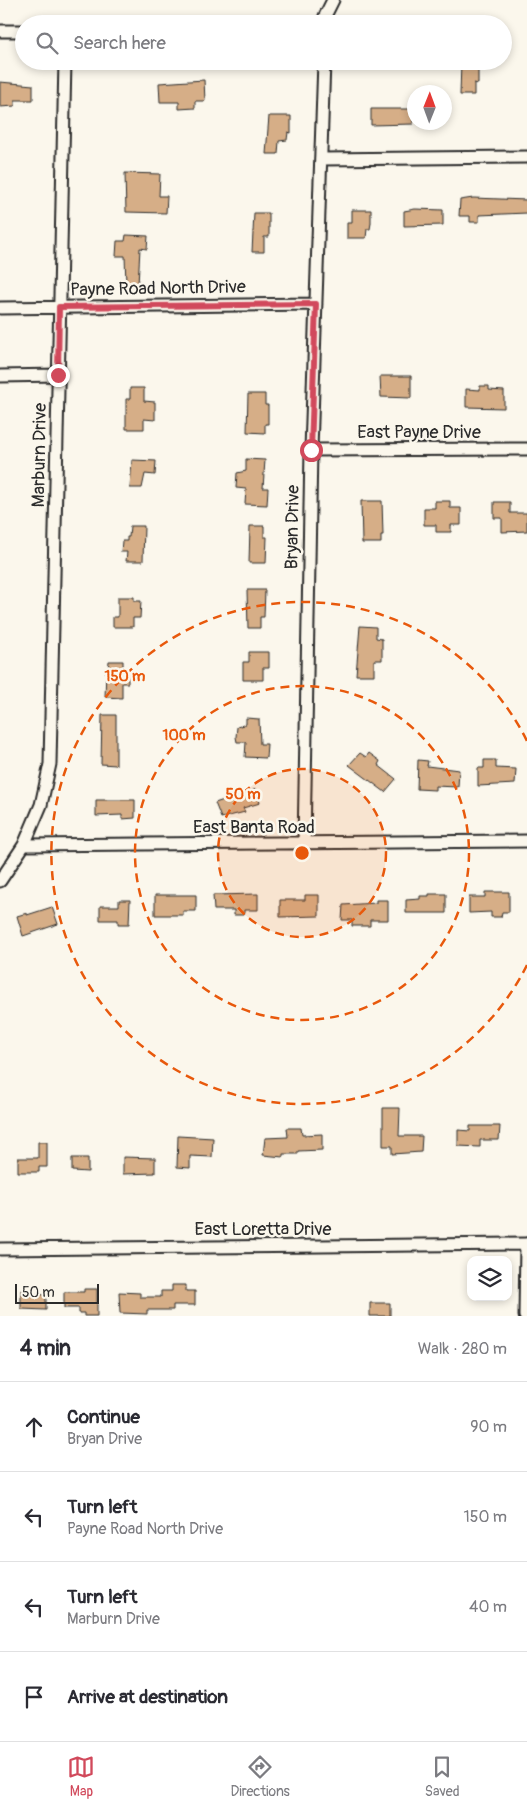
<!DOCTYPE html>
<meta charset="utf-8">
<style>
body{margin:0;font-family:Pangolin,sans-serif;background:#f7f7f7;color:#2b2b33}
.controls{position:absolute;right:15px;bottom:15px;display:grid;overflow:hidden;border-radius:10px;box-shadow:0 2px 8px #0003}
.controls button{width:45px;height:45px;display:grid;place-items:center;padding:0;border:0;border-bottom:1px solid #e1e1e2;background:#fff;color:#2b2b33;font:25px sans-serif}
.compass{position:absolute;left:407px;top:85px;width:45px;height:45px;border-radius:50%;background:#fff;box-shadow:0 2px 8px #0003;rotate:1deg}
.scale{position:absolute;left:15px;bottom:12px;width:84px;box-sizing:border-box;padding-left:5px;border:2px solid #2b2b2b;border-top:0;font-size:14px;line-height:18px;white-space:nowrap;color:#2b2b2b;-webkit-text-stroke:4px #fbf7ec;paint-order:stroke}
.stop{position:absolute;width:15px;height:15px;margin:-11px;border:4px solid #d1495b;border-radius:50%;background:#fff}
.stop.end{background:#d1495b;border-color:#fff;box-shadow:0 1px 5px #0008}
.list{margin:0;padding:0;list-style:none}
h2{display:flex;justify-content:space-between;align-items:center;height:65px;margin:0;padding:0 20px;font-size:21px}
h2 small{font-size:16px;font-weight:400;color:#7c7c81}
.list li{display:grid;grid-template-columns:32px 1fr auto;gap:15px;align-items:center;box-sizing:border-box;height:90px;padding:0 20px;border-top:1px solid #e1e1e2}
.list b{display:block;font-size:19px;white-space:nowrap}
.list p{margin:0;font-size:16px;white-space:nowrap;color:#7c7c81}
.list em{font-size:16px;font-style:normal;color:#7c7c81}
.icon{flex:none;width:28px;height:28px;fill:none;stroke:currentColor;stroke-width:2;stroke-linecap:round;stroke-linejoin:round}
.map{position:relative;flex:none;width:527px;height:1316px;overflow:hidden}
.search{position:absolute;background:#fff;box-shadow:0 2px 8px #0003;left:15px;right:15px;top:15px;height:55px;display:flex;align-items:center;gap:12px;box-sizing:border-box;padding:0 18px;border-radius:28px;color:#7c7c81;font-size:19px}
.sheet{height:425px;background:#fff}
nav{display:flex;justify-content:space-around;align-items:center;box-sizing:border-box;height:70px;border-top:1px solid #e1e1e2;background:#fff;font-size:14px;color:#7c7c81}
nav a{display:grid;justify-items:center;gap:2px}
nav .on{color:#d1495b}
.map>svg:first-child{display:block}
.building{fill:#d6ae87;stroke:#2b2b2b}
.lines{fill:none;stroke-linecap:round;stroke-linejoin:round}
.minor-casing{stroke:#2b2b2b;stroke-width:15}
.minor{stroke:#fbf7ec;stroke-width:11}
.route{stroke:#d1495b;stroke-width:6}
.ring{fill:none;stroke:#e8590c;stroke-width:2.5;stroke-dasharray:9 6}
.labels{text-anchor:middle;stroke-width:5;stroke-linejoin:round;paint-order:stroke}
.street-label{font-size:18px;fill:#2b2b2b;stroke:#fbf7ec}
.centre{fill:#e8590c;stroke:#fbf7ec;stroke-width:2.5}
.ring-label{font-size:15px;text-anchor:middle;font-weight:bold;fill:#e8590c;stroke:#fbf7ec;stroke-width:5;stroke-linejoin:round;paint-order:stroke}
</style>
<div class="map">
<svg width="527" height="1316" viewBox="0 0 527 1316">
<rect width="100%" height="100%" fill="#fbf7ec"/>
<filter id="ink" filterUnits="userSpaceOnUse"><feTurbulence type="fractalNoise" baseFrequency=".02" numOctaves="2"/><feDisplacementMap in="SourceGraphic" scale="10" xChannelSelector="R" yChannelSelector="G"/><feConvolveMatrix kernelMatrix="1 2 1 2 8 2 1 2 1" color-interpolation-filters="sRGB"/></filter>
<g filter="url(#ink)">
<path class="building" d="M461 61H478V84L474 83V95H460Z
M204 80 205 101H195V108L179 109V102H160L159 83Z
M0 82 33 85V100H15V106L0 107Z
M371 109H412L413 124 371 125Z
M269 116H291V133L288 132 287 140 279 141 278 154H266Z
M125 173 160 174 159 196H167L166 213 126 212Z
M473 198 527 200V213L479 215V222H470V216H459L460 200Z
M415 209 443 210V225L404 226V211Z
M352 210H371V223L370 229H367L366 238H347V223H352Z
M254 213H269V237H264V252H252Z
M126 235 148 236 147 249 140 248 138 285 126 284 125 256H116L117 241H125Z
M380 376H411V398L381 397Z
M480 386H489V390L504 391V408L466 407V389L480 390Z
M130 388H144V401L155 402V420L144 419V429H126V399H130Z
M248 394H265V405H268V424H265V433L247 432Z
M246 459 265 460 263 488H268L267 505 245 504 246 489 236 488 237 473 246 471Z
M132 460 156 461 155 475 145 474 142 488H130Z
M361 501H382L383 535H381V543H362Z
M435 501H450V508H461V525H451V532H436V525H424V508H435Z
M494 502H510V513H527V531L502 532V518H494Z
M130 526H144L143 561H126L127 552H121L122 541H127V537H129Z
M250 526H264V537H267L266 563H249Z
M247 590H265L264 617H260V628H248Z
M118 597H134V601H141L140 618H133V627H113V617H118Z
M360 626 376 627V638L382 639V660H374V675H356Z
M249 652H269V668H263V680H243V662H249Z
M109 661H123V672H128V683H122V698L105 697 106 671H108Z
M102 715H116V765L101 764Z
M246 718 259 719 260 744H267L266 758 245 757 246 742H237L236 737 237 727 246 724Z
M360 753 366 757 369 753 380 761 378 765 396 779 385 792 349 765Z
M418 760 428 761 427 766 459 770 458 787 435 786V790L417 789Z
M484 760H496V768L516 769 515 784 478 786V768H484Z
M256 789 260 803 243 808 245 812 221 818 215 803Z
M96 800H135V818L122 819V815L96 816Z
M485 892H509V912H502L501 917H491V912L469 913V897H485Z
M258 894V910H244V915H234V910H214L213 895Z
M429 894H446V913H406V900L420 899V896H429Z
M155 895H196V911H183V915H155Z
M305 895H319V916L280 917V900H305Z
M119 900H130L129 924H118V920H100V906H119Z
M376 900H388V920H370V926H352V920H342L343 905 376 903Z
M52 907 58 924 23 936 17 916 27 913V915Z
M383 1108H400L399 1136H422L421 1152 392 1154V1146H383Z
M470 1126H500L499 1140H480V1147L458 1146V1130L470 1131Z
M287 1128H301L302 1135 322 1134V1150L298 1151V1154H283V1157L263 1155 265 1138 288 1137Z
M178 1136 213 1138 212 1157 190 1156V1168L177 1167Z
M38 1142H47V1167H39V1172H18V1158H38Z
M123 1157 155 1158V1173L123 1174Z
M72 1158H88V1172L72 1171Z
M172 1285H186V1291H195V1305H173V1310H147V1314L120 1313 119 1292 140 1293V1297H161V1291H172Z
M84 1289H97V1316H84V1313H79V1308H64V1292H84Z
M21 1290H32V1294L46 1295V1310L21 1309Z
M370 1303H390V1316H370Z"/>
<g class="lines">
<defs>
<path id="minor" d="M324 24 325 16 333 0
M0 31H24
M322 159 527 157
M0 308 316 304
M0 376 58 375
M311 450 527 449
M304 844 311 450 324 61
M24 845 41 805 50 764 65 61
M0 881 24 845 527 841
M0 1249 527 1244
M525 1316 526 1244"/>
</defs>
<use href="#minor" class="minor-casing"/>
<use href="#minor" class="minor"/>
</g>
</g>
<g class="lines" filter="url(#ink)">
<path class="route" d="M58 375 59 307 316 304 311 450"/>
</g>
<circle cx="302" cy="853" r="84" fill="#e8590c" fill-opacity=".12"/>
<g class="ring">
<circle cx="302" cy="853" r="84"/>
<circle cx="302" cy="853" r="167"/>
<path d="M527 965A251 251 0 1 1 527 741"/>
</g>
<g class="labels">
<g class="street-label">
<text transform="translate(158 288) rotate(-1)" y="6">Payne Road North Drive</text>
<text x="419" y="438">East Payne Drive</text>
<text transform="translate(39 455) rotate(-89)" y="6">Marburn Drive</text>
<text transform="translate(292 527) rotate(-89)" y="6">Bryan Drive</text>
<text x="254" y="833">East Banta Road</text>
<text x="263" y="1235">East Loretta Drive</text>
</g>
</g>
<circle cx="302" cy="853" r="8" class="centre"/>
<g class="ring-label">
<text x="125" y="681">150 m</text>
<text x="184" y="740">100 m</text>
<text x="243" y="799">50 m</text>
</g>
</svg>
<div class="controls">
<button><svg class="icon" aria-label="layers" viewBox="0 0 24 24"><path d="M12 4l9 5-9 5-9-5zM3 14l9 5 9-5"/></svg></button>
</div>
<svg class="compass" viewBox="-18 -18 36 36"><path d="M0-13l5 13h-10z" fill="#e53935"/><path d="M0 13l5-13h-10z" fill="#7c7c81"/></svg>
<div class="scale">50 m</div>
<div class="stop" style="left:311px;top:450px"></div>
<div class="stop end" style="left:58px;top:375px"></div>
<div class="search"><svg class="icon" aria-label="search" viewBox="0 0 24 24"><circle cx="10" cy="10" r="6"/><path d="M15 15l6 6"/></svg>Search here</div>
</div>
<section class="sheet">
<h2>4 min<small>Walk · 280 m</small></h2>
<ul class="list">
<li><svg class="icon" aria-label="ahead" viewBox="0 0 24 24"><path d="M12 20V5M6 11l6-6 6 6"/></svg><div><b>Continue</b><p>Bryan Drive</p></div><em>90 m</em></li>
<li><svg class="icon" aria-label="left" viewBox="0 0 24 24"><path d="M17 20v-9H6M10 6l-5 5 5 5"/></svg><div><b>Turn left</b><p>Payne Road North Drive</p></div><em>150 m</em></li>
<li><svg class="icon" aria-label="left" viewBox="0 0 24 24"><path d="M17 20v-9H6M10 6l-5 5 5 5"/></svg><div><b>Turn left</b><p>Marburn Drive</p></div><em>40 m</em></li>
<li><svg class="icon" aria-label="arrive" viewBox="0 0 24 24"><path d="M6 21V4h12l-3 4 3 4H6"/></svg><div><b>Arrive at destination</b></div></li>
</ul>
</section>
<nav>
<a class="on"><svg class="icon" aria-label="map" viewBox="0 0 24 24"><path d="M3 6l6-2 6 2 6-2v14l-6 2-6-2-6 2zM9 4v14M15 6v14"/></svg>Map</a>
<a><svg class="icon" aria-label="directions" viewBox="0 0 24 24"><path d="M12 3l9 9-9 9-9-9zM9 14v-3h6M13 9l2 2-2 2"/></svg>Directions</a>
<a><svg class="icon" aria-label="saved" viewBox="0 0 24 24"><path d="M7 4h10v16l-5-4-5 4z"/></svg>Saved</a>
</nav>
